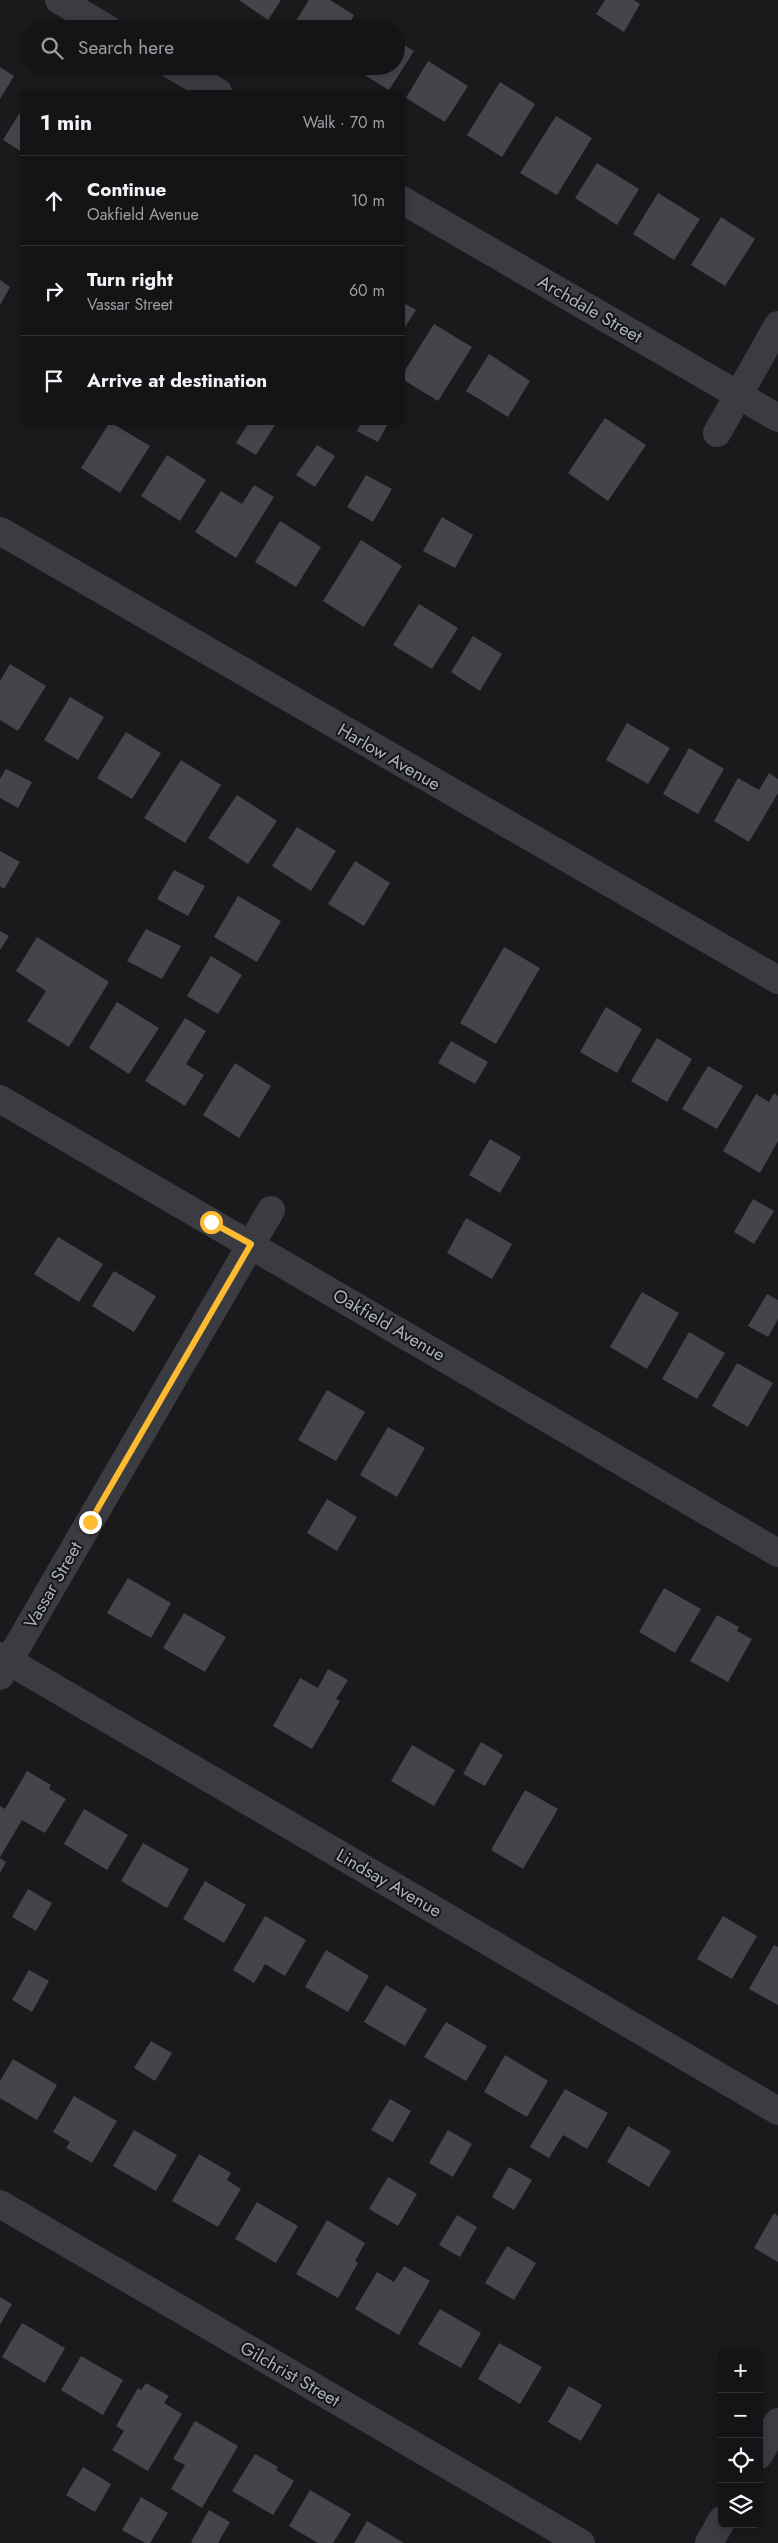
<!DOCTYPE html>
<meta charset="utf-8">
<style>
body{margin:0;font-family:Jost,sans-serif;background:#212123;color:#f1f3f6}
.controls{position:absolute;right:15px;bottom:15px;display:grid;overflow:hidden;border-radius:8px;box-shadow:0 2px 8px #0003}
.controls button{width:45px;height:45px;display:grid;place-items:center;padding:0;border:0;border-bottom:1px solid #333335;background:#141416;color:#f1f3f6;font:25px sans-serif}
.stop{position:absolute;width:15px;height:15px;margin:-11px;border:4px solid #ffbb30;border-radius:50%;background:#fff}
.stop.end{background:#ffbb30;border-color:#fff;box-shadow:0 1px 5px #0008}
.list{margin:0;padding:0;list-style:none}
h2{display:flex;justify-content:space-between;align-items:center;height:65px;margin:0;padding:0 20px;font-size:21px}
h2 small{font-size:16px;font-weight:400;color:#9d9ea1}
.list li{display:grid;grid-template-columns:32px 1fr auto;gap:15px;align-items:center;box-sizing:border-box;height:90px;padding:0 20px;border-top:1px solid #333335}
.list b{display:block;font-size:19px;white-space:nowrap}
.list p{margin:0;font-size:16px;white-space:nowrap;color:#9d9ea1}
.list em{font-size:16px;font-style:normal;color:#9d9ea1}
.icon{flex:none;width:28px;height:28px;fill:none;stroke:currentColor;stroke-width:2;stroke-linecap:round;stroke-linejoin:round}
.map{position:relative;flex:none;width:778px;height:2543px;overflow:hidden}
.search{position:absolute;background:#141416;box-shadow:0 2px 8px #0003;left:20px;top:20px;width:385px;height:55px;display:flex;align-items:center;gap:12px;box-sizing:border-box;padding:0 18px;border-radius:28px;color:#9d9ea1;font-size:19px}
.panel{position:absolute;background:#141416;box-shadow:0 2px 8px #0003;left:20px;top:90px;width:385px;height:335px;border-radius:8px}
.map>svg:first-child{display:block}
.building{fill:#44454a}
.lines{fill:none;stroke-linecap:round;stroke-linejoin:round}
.minor{stroke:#3b3c42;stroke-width:28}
.route{stroke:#ffbb30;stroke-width:6}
.labels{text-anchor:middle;stroke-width:4;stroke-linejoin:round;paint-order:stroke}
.street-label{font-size:18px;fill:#abb1bd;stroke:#151518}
</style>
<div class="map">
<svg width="778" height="2543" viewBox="0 0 778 2543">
<rect width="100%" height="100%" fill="#1a1a1d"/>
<path class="building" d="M239 0H281L268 20Z
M309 0H330L354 15 346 29H291Z
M605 0H634L640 4 624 32 596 14Z
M396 40 414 51 389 90 350 66H396Z
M428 61 468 86 445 122 406 98Z
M0 67 14 76 0 99Z
M500 82 535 104 502 157 467 135Z
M22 109V152L3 140Z
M556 116 592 138 557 195 520 173Z
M597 163 639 189 617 225 575 198Z
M658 193 700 219 674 260 633 234Z
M721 217 755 239 725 286 691 265Z
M0 280 10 287 0 305Z
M402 302 416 310 402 332Z
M434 324 472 347 438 401 402 379V375Z
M489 354 530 381 508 417 466 391Z
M605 418 646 445 608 501 568 473Z
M110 422 150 446 120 493 81 468Z
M249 422H277L256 455 236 443Z
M362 422H389L378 442 357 431Z
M317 445 335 456 315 487 296 475Z
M167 455 206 480 180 521 141 496Z
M366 475 392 489 373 522 347 507Z
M254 485 274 497 236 558 195 532 221 491 242 504Z
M442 517 473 535 455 568 423 551Z
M280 521 321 547 296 587 255 562Z
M361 540 402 566 364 627 323 601Z
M419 604 458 628 432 669 393 645Z
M473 636 502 654 480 691 451 672Z
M10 664 46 686 18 731 0 720V681Z
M70 697 104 717 78 760 44 740Z
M627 723 670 748 648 784 606 760Z
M126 732 161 753 132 799 97 778Z
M689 748 724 769 698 814 663 794Z
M181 760 221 785 185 843 144 818Z
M6 769 32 782 18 808 0 798V779Z
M769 773 778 779V793L749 842 714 821 738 778 759 790Z
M237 795 277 821 248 864 208 838Z
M297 827 336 851 311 891 272 866Z
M0 851 20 862 4 889 0 886Z
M355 861 390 883 364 926 328 904Z
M174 870 205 886 188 916 157 899Z
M238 896 281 921 257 962 214 937Z
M146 929 181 946 162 979 127 961Z
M0 931 9 936 0 950Z
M37 937 109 982 69 1047 27 1021 46 991 16 971Z
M504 947 540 968 496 1044 460 1023Z
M211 956 242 975 218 1014 187 996Z
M117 1002 159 1028 129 1074 89 1048Z
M606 1007 642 1029 617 1073 580 1052Z
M185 1018 206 1031 186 1064 204 1075 185 1106 145 1081Z
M657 1038 692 1059 667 1102 631 1081Z
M451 1041 488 1062 475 1084 438 1063Z
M235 1063 271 1086 239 1138 203 1115Z
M708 1066 743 1086 717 1129 682 1109Z
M774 1093 778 1096V1141L760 1173 723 1151 756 1094 769 1102Z
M490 1139 521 1157 500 1193 469 1175Z
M753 1199 774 1211 754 1244 734 1232Z
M466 1218 512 1244 492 1279 447 1253Z
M58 1237 103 1264 79 1302 34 1274Z
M114 1271 156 1296 134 1332 92 1306Z
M642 1292 679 1313 647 1369 610 1347Z
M767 1294 778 1300V1319L768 1337 748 1326Z
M689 1332 725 1353 697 1399 662 1379Z
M737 1363 773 1383 748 1427 712 1406Z
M327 1390 365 1412 336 1461 298 1440Z
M388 1427 425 1448 397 1497 360 1475Z
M327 1499 357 1517 337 1551 307 1533Z
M128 1578 171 1603 151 1638 107 1613Z
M664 1588 701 1609 675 1653 639 1632Z
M184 1613 226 1637 205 1672 163 1648Z
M717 1615 739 1627 737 1631 752 1639 728 1682 690 1661Z
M328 1669 348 1680 336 1699 340 1701 312 1749 273 1726 300 1678 318 1688Z
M481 1742 503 1755 485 1786 463 1774Z
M412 1745 455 1770 434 1806 391 1781Z
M27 1771 51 1785 49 1789 66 1799 45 1833 22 1820 0 1857V1806L5 1809Z
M525 1790 558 1809 523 1869 491 1850Z
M84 1809 128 1835 107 1870 64 1844Z
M143 1843 189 1869 167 1908 121 1881Z
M0 1858 6 1862 0 1873Z
M205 1881 246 1905 224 1943 183 1919Z
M28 1889 52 1903 36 1931 12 1917Z
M265 1916 306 1940 285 1976 265 1964 254 1983 233 1970Z
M723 1916 757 1936 732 1979 697 1959Z
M774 1945 778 1947V2005L749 1989Z
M326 1950 369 1976 348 2012 305 1987Z
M29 1970 49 1981 32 2012 12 2000Z
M386 1985 427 2009 405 2046 364 2022Z
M446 2022 487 2046 466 2081 424 2057Z
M151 2041 172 2053 155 2081 134 2068Z
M505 2055 548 2081 527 2117 484 2092Z
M13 2059 57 2085 37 2120 0 2098V2081Z
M565 2089 608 2113 587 2149 563 2135 549 2158 530 2147Z
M74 2096 117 2121 92 2163 66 2148 70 2142 53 2132Z
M390 2099 411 2111 393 2142 371 2130Z
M628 2126 671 2151 649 2187 607 2162Z
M134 2130 177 2155 156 2191 113 2166Z
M448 2130 472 2144 453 2177 429 2163Z
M199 2154 231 2173 227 2180 241 2189 218 2227 172 2201Z
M509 2167 532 2180 514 2210 492 2197Z
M388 2177 417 2194 398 2226 369 2209Z
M257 2202 298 2226 276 2263 235 2239Z
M774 2213 778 2216V2262L754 2248Z
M457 2215 477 2227 460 2257 439 2245Z
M327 2220 365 2243 355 2261 358 2263 338 2298 296 2274Z
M507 2246 536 2263 514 2300 485 2283Z
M404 2266 430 2281 399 2335 355 2309 377 2272 394 2282Z
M0 2297 12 2304 0 2325Z
M440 2309 481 2333 461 2368 418 2344Z
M22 2323 65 2348 45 2383 2 2357Z
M499 2343 542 2367 520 2404 478 2379Z
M81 2356 123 2380 103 2415 61 2390Z
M146 2383 169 2396 164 2403 182 2414 148 2471 112 2450 124 2431 116 2426 138 2388 141 2390Z
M569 2386 602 2405 581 2441 548 2422Z
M195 2421 238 2446 202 2508 171 2489 185 2465 173 2459Z
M255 2454 278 2467 276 2470 294 2481 273 2515 232 2491Z
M83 2467 111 2484 95 2512 66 2495Z
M310 2490 351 2514 333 2543H318L289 2526Z
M141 2497 168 2513 150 2543H145L122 2530Z
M209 2510 230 2522 218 2543H193L191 2542Z
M367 2521 404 2543H354Z"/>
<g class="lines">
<path class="minor" d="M59 0 108 29
M173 66 218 92
M402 200 778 418
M717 433 778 325
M0 531 778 980
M0 1099 778 1553
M0 1656 778 2111
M0 1676 271 1210
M0 2204 581 2543
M759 2455 778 2422
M709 2543 722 2520"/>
</g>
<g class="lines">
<path class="route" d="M90 1522 251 1244 211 1222"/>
</g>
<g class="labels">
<g class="street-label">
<text transform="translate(590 309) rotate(30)" y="6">Archdale Street</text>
<text transform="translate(389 757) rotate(30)" y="6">Harlow Avenue</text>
<text transform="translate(389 1325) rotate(30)" y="6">Oakfield Avenue</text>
<text transform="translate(53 1585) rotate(-60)" y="6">Vassar Street</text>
<text transform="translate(389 1883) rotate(30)" y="6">Lindsay Avenue</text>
<text transform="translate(290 2374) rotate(30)" y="6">Gilchrist Street</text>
</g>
</g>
</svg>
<div class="controls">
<button>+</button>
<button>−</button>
<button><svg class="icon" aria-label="locate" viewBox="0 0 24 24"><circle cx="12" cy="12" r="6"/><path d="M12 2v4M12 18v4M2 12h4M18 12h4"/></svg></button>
<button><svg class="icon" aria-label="layers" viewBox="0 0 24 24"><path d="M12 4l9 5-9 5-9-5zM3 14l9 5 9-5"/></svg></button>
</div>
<div class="stop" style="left:211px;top:1222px"></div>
<div class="stop end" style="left:90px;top:1522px"></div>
<div class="search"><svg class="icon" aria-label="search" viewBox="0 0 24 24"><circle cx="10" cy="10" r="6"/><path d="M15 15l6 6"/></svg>Search here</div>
<section class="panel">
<h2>1 min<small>Walk · 70 m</small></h2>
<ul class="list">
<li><svg class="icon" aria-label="ahead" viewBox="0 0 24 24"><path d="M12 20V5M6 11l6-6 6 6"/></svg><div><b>Continue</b><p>Oakfield Avenue</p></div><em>10 m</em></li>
<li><svg class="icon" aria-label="right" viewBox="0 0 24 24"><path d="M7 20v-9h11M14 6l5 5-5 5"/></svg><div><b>Turn right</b><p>Vassar Street</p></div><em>60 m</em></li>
<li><svg class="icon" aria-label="arrive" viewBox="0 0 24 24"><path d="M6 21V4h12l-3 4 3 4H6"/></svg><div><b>Arrive at destination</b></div></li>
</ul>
</section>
</div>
